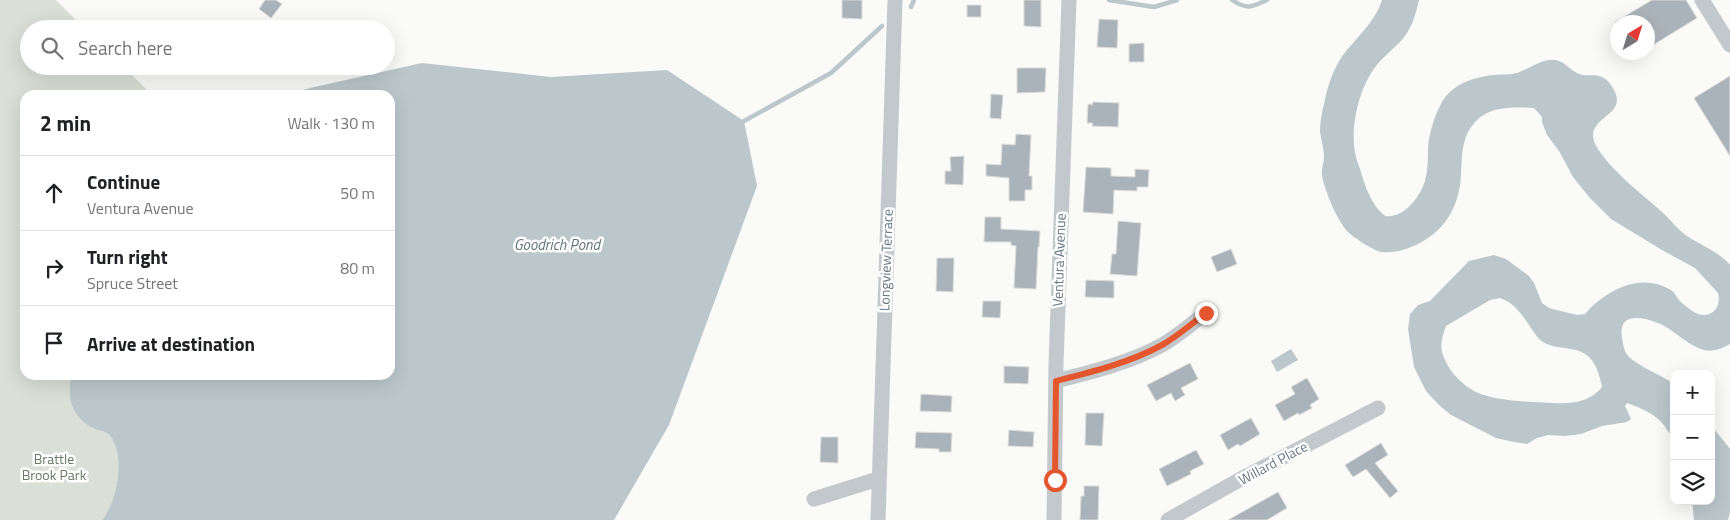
<!DOCTYPE html>
<meta charset="utf-8">
<style>
body{margin:0;font-family:"Titillium Web",sans-serif;background:#f2f2f2;color:#202124}
.controls{position:absolute;right:15px;bottom:15px;display:grid;overflow:hidden;border-radius:10px;box-shadow:0 5px 20px #0002}
.controls button{width:45px;height:45px;display:grid;place-items:center;padding:0;border:0;border-bottom:1px solid #e0e0e0;background:#fff;color:#202124;font:25px sans-serif}
.compass{position:absolute;left:1610px;top:15px;width:45px;height:45px;border-radius:50%;background:#fff;box-shadow:0 5px 20px #0002;rotate:38deg}
.stop{position:absolute;width:15px;height:15px;margin:-11px;border:4px solid #e4572e;border-radius:50%;background:#fff}
.stop.end{background:#e4572e;border-color:#fff;box-shadow:0 1px 5px #0008}
.list{margin:0;padding:0;list-style:none}
h2{display:flex;justify-content:space-between;align-items:center;height:65px;margin:0;padding:0 20px;font-size:21px}
h2 small{font-size:16px;font-weight:400;color:#757577}
.list li{display:grid;grid-template-columns:32px 1fr auto;gap:15px;align-items:center;box-sizing:border-box;height:75px;padding:0 20px;border-top:1px solid #e0e0e0}
.list b{display:block;font-size:19px;white-space:nowrap}
.list p{margin:0;font-size:16px;white-space:nowrap;color:#757577}
.list em{font-size:16px;font-style:normal;color:#757577}
.icon{flex:none;width:28px;height:28px;fill:none;stroke:currentColor;stroke-width:2;stroke-linecap:round;stroke-linejoin:round}
.map{position:relative;flex:none;width:1730px;height:520px;overflow:hidden}
.search{position:absolute;background:#fff;box-shadow:0 5px 20px #0002;left:20px;top:20px;width:375px;height:55px;display:flex;align-items:center;gap:12px;box-sizing:border-box;padding:0 18px;border-radius:28px;color:#757577;font-size:19px}
.panel{position:absolute;background:#fff;box-shadow:0 5px 20px #0002;left:20px;top:90px;width:375px;height:290px;border-radius:15px}
.map>svg:first-child{display:block}
.green{fill:#dadfd7}
.water{fill:#bbc7cb;fill-rule:evenodd}
.lines{fill:none;stroke-linecap:round;stroke-linejoin:round}
.stream{stroke:#bbc7cb;stroke-width:4.5}
.building{fill:#aab3b9;stroke:#dcdcda}
.minor{stroke:#c3c8cc;stroke-width:15}
.route{stroke:#e4572e;stroke-width:6}
.labels{text-anchor:middle;stroke-width:5;stroke-linejoin:round;paint-order:stroke}
.street-label{font-size:14px;fill:#657683;stroke:#fff}
.park-label{font-size:14px;fill:#687a64;stroke:#fff}
.water-label{font-size:15px;font-style:italic;fill:#60757c;stroke:#fff}
</style>
<div class="map">
<svg width="1730" height="520" viewBox="0 0 1730 520">
<rect width="100%" height="100%" fill="#fafaf8"/>
<path class="green" d="M0 0H56L85 29H29V66H123L152 95H25V375H71C70 382 69 391 70 398 71 410 82 423 93 428 99 431 105 430 110 436 126 455 117 502 102 520H0Z"/>
<path class="water" d="M1382 0H1419C1416 14 1411 31 1400 42 1392 50 1383 57 1376 66 1361 85 1352 119 1354 143 1354 152 1357 161 1360 169 1365 186 1371 205 1385 216 1404 219 1420 197 1425 181 1428 170 1428 159 1428 148 1429 132 1438 102 1450 92 1461 81 1480 76 1495 75 1502 74 1511 75 1517 73 1531 68 1549 53 1563 63 1569 67 1576 74 1582 75 1590 76 1597 74 1604 78 1608 80 1612 86 1614 90 1630 119 1574 117 1600 152 1617 176 1641 193 1662 212 1671 220 1677 229 1687 236 1702 246 1718 251 1730 265V344C1721 349 1711 353 1701 349 1684 343 1672 327 1655 322 1638 316 1618 314 1622 338 1623 344 1624 351 1628 356 1638 366 1661 375 1674 384V437C1668 433 1667 429 1663 424 1655 414 1639 407 1627 403L1625 406 1631 419 1627 422 1602 426 1581 434 1565 436 1548 435 1537 438 1527 444 1514 442 1496 438 1451 415 1439 405 1426 391 1414 367 1408 329 1410 314 1418 305 1430 301 1469 261 1494 255 1506 259 1529 276 1534 283 1542 303 1549 308 1577 315 1585 314C1605 291 1639 272 1669 289 1674 291 1676 296 1679 300 1684 305 1691 311 1698 314 1712 319 1722 306 1718 293L1695 268 1662 250 1611 219 1589 197 1573 177 1559 151 1547 135 1542 122V117L1534 108C1517 107 1490 106 1477 120 1461 136 1462 155 1461 176 1460 196 1452 217 1438 230 1424 243 1402 254 1382 252 1374 251 1356 239 1349 233 1338 223 1325 191 1322 176 1321 170 1324 163 1324 157 1324 148 1321 139 1320 131 1320 122 1322 112 1324 104 1327 88 1333 69 1343 55 1357 37 1375 22 1382 0ZM1500 298C1516 303 1524 318 1533 331 1536 335 1539 340 1543 342 1558 351 1578 345 1590 358 1597 366 1600 377 1602 387 1585 408 1557 403 1533 402 1517 401 1500 400 1484 395 1466 390 1447 371 1442 352 1440 343 1443 334 1446 326L1490 300Z
M422 63 551 77 667 70 744 121 757 186 669 425 614 520H102C117 502 126 455 110 436 105 430 99 431 93 428 82 423 71 410 70 398 69 391 70 382 71 375H390V95H285L310 88Z
M1291 349 1298 360 1277 372 1271 361Z
M1711 425 1730 449V512L1728 520H1694L1692 501H1711Z"/>
<g class="lines">
<path class="stream" d="M1109 0 1154 7 1177 0
M1232 0C1247 10 1252 7 1267 0
M911 7 914 0
M744 121 831 73 882 26"/>
</g>
<path class="building" d="M265 0H276L282 4 271 18 259 9Z
M842 0H862V19L842 18Z
M1024 0H1041V27L1024 26Z
M1652 0H1686L1697 18 1648 48V22H1615Z
M967 5H981V17H967Z
M1099 19 1118 20 1117 48 1097 47Z
M1144 43V62H1129V44Z
M1017 68H1046L1045 92 1017 93Z
M1730 76V156L1694 98Z
M991 94 1003 95 1001 119 990 118Z
M1093 102 1119 103 1118 127 1092 126 1093 123H1087L1088 104 1092 105Z
M1016 134 1031 135 1029 176H1032V190H1025V201H1009V178L986 176V164L1001 165 1002 144 1015 145Z
M964 156 963 185 945 184V171H951L950 157Z
M1086 167 1111 168V176L1135 177V169L1149 170 1148 187H1137V191L1114 190 1113 214 1083 212Z
M985 217H1001V229L1040 231 1039 247H1038L1036 289 1014 288 1016 246 1011 245V242H984Z
M1118 221 1141 223 1137 276 1110 274 1112 254H1116Z
M1231 249 1237 264 1217 272 1211 257Z
M937 258H954L953 292 936 291Z
M1086 280 1114 281V298L1085 297Z
M983 301H1001L1000 318 982 317Z
M1190 363 1198 379 1181 388 1185 395 1175 401 1171 393 1156 401 1147 385Z
M1004 366 1029 367 1028 384 1004 383Z
M1307 378 1319 399 1310 405 1312 408 1299 415 1298 413 1284 421 1275 405 1295 394 1291 387Z
M921 394 952 396 951 412 920 411Z
M1086 413H1104L1102 446 1085 445Z
M1251 418 1260 434 1240 446 1238 444 1228 450 1220 435Z
M1009 430 1034 432 1033 447 1008 446Z
M916 432 952 433 951 452H939V449L915 448Z
M821 437H838V463L820 462Z
M1381 443 1388 455 1375 463 1398 491 1390 498 1366 469 1353 477 1345 465Z
M1196 450 1204 464 1190 471 1191 474 1167 486 1159 469Z
M1084 486H1099L1098 520H1080L1081 496H1084Z
M1278 492 1287 508 1267 520H1228Z"/>
<g class="lines">
<path class="minor" d="M1702 0 1730 45
M1056 381C1092 372 1129 363 1162 345 1178 336 1192 323 1206 313
M814 499 878 479
M878 520 895 0
M1054 520 1056 364 1069 0
M1168 520 1239 480 1378 408"/>
</g>
<g class="lines">
<path class="route" d="M1055 480 1056 381C1092 372 1129 363 1162 345 1178 336 1192 323 1206 313"/>
</g>
<g class="labels">
<g class="street-label">
<text transform="translate(886 260) rotate(-88)" y="5">Longview Terrace</text>
<text transform="translate(1059 260) rotate(-88)" y="5">Ventura Avenue</text>
<text transform="translate(1273 463) rotate(-28)" y="5">Willard Place</text>
</g>
<g class="park-label">
<text x="54" y="464">Brattle<tspan x="54" dy="16">Brook Park</tspan></text>
</g>
<g class="water-label">
<text x="557" y="250">Goodrich Pond</text>
</g>
</g>
</svg>
<div class="controls">
<button>+</button>
<button>−</button>
<button><svg class="icon" aria-label="layers" viewBox="0 0 24 24"><path d="M12 4l9 5-9 5-9-5zM3 14l9 5 9-5"/></svg></button>
</div>
<svg class="compass" viewBox="-18 -18 36 36"><path d="M0-13l5 13h-10z" fill="#e53935"/><path d="M0 13l5-13h-10z" fill="#757577"/></svg>
<div class="stop" style="left:1055px;top:480px"></div>
<div class="stop end" style="left:1206px;top:313px"></div>
<div class="search"><svg class="icon" aria-label="search" viewBox="0 0 24 24"><circle cx="10" cy="10" r="6"/><path d="M15 15l6 6"/></svg>Search here</div>
<section class="panel">
<h2>2 min<small>Walk · 130 m</small></h2>
<ul class="list">
<li><svg class="icon" aria-label="ahead" viewBox="0 0 24 24"><path d="M12 20V5M6 11l6-6 6 6"/></svg><div><b>Continue</b><p>Ventura Avenue</p></div><em>50 m</em></li>
<li><svg class="icon" aria-label="right" viewBox="0 0 24 24"><path d="M7 20v-9h11M14 6l5 5-5 5"/></svg><div><b>Turn right</b><p>Spruce Street</p></div><em>80 m</em></li>
<li><svg class="icon" aria-label="arrive" viewBox="0 0 24 24"><path d="M6 21V4h12l-3 4 3 4H6"/></svg><div><b>Arrive at destination</b></div></li>
</ul>
</section>
</div>
